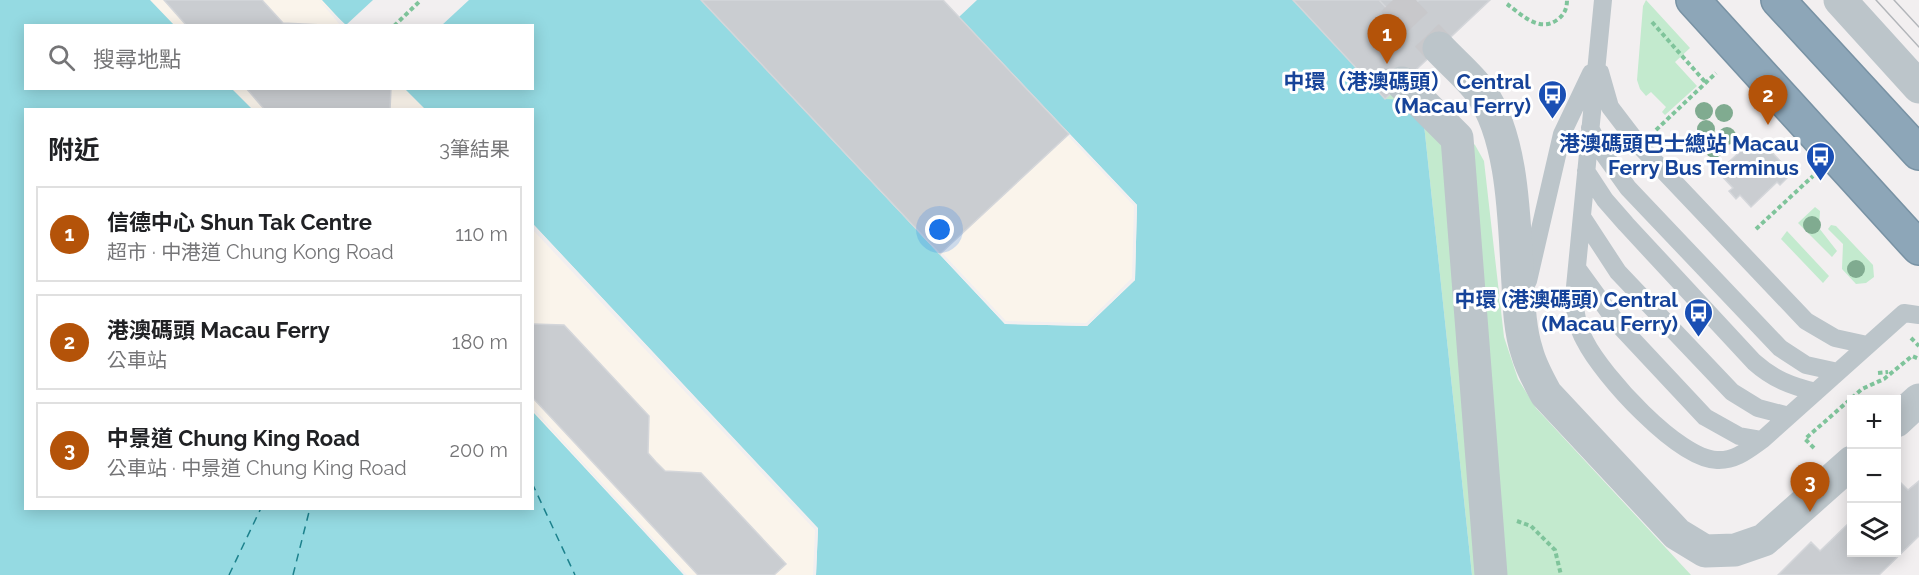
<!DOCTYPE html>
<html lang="zh-TW">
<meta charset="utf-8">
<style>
body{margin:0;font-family:Raleway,"Noto Sans TC",sans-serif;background:#f6f6f6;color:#202124}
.controls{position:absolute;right:18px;bottom:18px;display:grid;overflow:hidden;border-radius:0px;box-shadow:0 3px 15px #0003}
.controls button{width:54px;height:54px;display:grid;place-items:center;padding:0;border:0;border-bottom:2px solid #e0e0e0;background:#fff;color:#202124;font:30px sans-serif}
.you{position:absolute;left:940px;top:230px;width:21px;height:21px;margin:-15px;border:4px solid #fff;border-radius:50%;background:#1a73e8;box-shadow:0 0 0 9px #1a73e833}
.badge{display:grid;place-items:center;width:39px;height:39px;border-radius:50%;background:#b45309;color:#fff;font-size:20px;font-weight:700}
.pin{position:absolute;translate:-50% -50px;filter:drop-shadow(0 2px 3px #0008)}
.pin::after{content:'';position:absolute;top:32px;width:21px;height:18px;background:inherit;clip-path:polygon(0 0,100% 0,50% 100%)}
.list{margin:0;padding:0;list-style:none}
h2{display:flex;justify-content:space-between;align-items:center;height:78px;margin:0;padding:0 24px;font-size:26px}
h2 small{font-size:20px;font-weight:400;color:#757577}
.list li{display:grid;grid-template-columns:39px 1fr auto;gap:18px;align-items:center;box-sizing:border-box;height:96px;margin:0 12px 12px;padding:0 12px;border:2px solid #e0e0e0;border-radius:0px}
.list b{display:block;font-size:22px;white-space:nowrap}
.list p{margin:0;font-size:20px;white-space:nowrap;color:#757577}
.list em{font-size:20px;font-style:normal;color:#757577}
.icon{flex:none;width:33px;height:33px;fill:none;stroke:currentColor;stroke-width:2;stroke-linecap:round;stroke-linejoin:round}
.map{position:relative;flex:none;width:1919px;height:575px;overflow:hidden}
.search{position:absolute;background:#fff;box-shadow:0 3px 15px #0003;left:24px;top:24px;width:510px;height:66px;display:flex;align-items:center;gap:15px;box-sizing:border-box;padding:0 21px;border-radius:0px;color:#757577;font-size:22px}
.panel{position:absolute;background:#fff;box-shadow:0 3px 15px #0003;left:24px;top:108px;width:510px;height:402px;border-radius:0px}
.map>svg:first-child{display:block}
.commercial{fill:#faf4eb}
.green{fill:#c3eace}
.water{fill:#95dae2}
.pier{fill:#f2eff0}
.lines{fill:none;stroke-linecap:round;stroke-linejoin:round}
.ferry{stroke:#1c818c;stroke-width:1.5;stroke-dasharray:8 6;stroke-linecap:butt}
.building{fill:#cacdd1;stroke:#d4d6da;stroke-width:1.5}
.street-tunnel{stroke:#c8c8cb;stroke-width:33;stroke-dasharray:33 16;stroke-linecap:butt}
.highway-casing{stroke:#7892a4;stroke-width:36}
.path{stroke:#7fc49b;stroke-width:4;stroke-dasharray:4.5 3;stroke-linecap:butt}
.lane{stroke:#bcc5ca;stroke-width:18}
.street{stroke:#bcc5ca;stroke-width:33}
.highway{stroke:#8da6b8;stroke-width:33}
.tram{stroke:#b2b5b9;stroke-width:1.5}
.tree{fill:#80ab90}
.labels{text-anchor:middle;stroke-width:6;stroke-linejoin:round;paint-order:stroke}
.transit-label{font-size:21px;font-weight:bold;fill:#164399;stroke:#fff;text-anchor:end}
</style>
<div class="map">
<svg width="1919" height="575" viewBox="0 0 1919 575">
<rect width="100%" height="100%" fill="#f2eff0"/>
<path class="commercial" d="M150 0H322L346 25 442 26 174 25Z
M701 0H977L1069 134 1137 205 1135 280 1087 326 1005 324Z
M232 89H405L425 109H252Z
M533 224 818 529 816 575H684L533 412Z"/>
<path class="green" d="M1646 0 1690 48 1675 62 1697 86 1665 115 1662 112 1666 107 1651 92 1646 96 1640 89 1637 80 1643 6Z
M1407 79 1475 145 1484 161 1504 337 1518 379 1536 408 1691 575H1472L1423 115 1385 99Z
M1815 207 1820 211 1819 228 1837 251 1832 257 1798 223Z
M1831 225 1836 226 1873 265 1874 277 1866 283 1856 284 1842 269 1843 244 1828 229Z
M1787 231 1829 276 1823 283 1781 239Z"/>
<path class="water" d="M0 0H150L174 25 26 26V88L232 89 252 109 26 110V508H532L533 412 684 575H0Z
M322 0H701L1005 324 1087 326 1135 280 1137 205 943 0H1293L1385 99 1408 100 1423 115 1472 575H816L818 528 533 224 532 110 425 109 405 89 532 88V26L345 25Z"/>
<path class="pier" d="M319 0 346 25 373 0H469L442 25 341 26Z
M701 0H705L1006 321 1086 323 1132 278 1134 206 940 0H977L959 17 1137 205 1135 280 1087 326 1005 324Z
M533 224 818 529 816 575H813L815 530 532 229Z
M532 409 535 410 687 575H684Z"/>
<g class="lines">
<path class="ferry" d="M532 483 575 575
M229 575 261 508
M293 575 310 508"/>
</g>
<path class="building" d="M164 0H262L283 23 343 26H187Z
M701 0H943L1069 134 940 254Z
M1293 0H1490L1385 99Z
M1379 0H1419L1398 20Z
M246 88H391L390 110H265Z
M1750 136 1758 145 1762 142 1783 164 1779 167 1788 177 1780 185 1777 182 1751 207 1740 195 1736 199 1729 191 1733 188 1718 172 1746 146 1743 143Z
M532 324 564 325 649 416 648 453 656 462 665 471 701 473 786 564 774 575H698L532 397Z
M1896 478 1908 490 1919 481V536L1879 575H1778L1811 542 1820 551 1852 520V552H1896Z"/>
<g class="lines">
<path class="street-tunnel" d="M1393 0 1439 48"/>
<defs>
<path id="highway" d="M1693 0 1919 248
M1778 0 1919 153"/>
</defs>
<use href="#highway" class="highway-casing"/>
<path class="path" d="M1507 4C1521 14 1539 33 1557 20 1564 15 1567 9 1567 0
M1652 22 1706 83
M394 26 421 0
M1656 130 1716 73
M1756 229 1813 176
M1911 338 1919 346
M1878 373 1888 372
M1814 448 1805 439 1862 389 1884 379 1912 356 1919 359
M1517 521 1531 526 1555 550 1561 575"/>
<path class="lane" d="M1603 0 1574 297C1575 313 1577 327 1585 341 1602 375 1678 459 1717 460 1735 461 1748 450 1762 440L1904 313 1919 315
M1600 72 1610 107 1639 145 1806 321 1835 338 1867 345
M1590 128 1603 153 1628 188 1780 348 1806 365 1838 372
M1586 171 1605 200 1626 224 1754 362C1773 379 1791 386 1816 392
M1582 217 1618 272 1732 392 1758 408 1789 416
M1577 268 1617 323 1705 417 1739 436 1762 440
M1528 281 1562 134 1591 73"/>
<path class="street" d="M1840 0 1919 87
M1439 48C1452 62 1469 76 1480 91 1515 140 1514 227 1518 284 1519 306 1520 331 1527 352 1531 367 1539 381 1546 394L1677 534 1705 551 1735 550 1764 540 1852 462
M1402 83 1457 138 1491 575
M1896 421 1919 400"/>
<use href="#highway" class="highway"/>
<path class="tram" d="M1876 0 1919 47
M1894 0 1919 27"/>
</g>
<g class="tree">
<circle cx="1704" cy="111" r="9"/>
<circle cx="1724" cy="113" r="9"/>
<circle cx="1706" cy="129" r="9"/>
<circle cx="1727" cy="136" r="9"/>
<circle cx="1714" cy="149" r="9"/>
<circle cx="1812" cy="225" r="9"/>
<circle cx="1856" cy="269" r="9"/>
</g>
<defs>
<symbol id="bus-pin" viewBox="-11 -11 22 30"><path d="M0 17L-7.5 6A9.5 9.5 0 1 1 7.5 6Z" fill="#1a4fb4" stroke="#fff"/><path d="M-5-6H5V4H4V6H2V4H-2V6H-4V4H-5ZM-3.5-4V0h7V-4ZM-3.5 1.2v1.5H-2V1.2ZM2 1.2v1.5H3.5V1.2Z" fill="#fff"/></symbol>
</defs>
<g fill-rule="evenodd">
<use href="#bus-pin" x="1536" y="78" width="33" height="45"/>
<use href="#bus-pin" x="1804" y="140" width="33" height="45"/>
<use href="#bus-pin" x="1682" y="296" width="33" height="45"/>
</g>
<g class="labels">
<g class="transit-label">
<text x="1531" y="89">中環（港澳碼頭） Central<tspan x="1531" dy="24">(Macau Ferry)</tspan></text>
<text x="1799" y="151">港澳碼頭巴士總站 Macau<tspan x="1799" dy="24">Ferry Bus Terminus</tspan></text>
<text x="1678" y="307">中環 (港澳碼頭) Central<tspan x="1678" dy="24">(Macau Ferry)</tspan></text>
</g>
</g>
</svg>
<div class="controls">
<button>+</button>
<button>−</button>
<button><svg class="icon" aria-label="layers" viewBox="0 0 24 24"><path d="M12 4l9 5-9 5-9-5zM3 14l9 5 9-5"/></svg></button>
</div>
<div class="you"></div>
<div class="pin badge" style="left:1387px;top:64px">1</div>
<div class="pin badge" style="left:1768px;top:125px">2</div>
<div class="pin badge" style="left:1810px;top:512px">3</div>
<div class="search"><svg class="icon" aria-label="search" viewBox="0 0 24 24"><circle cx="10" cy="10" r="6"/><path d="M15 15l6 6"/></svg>搜尋地點</div>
<section class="panel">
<h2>附近<small>3筆結果</small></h2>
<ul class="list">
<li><span class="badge">1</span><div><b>信德中心 Shun Tak Centre</b><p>超市 · 中港道 Chung Kong Road</p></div><em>110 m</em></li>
<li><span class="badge">2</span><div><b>港澳碼頭 Macau Ferry</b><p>公車站</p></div><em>180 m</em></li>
<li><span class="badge">3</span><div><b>中景道 Chung King Road</b><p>公車站 · 中景道 Chung King Road</p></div><em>200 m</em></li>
</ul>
</section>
</div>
